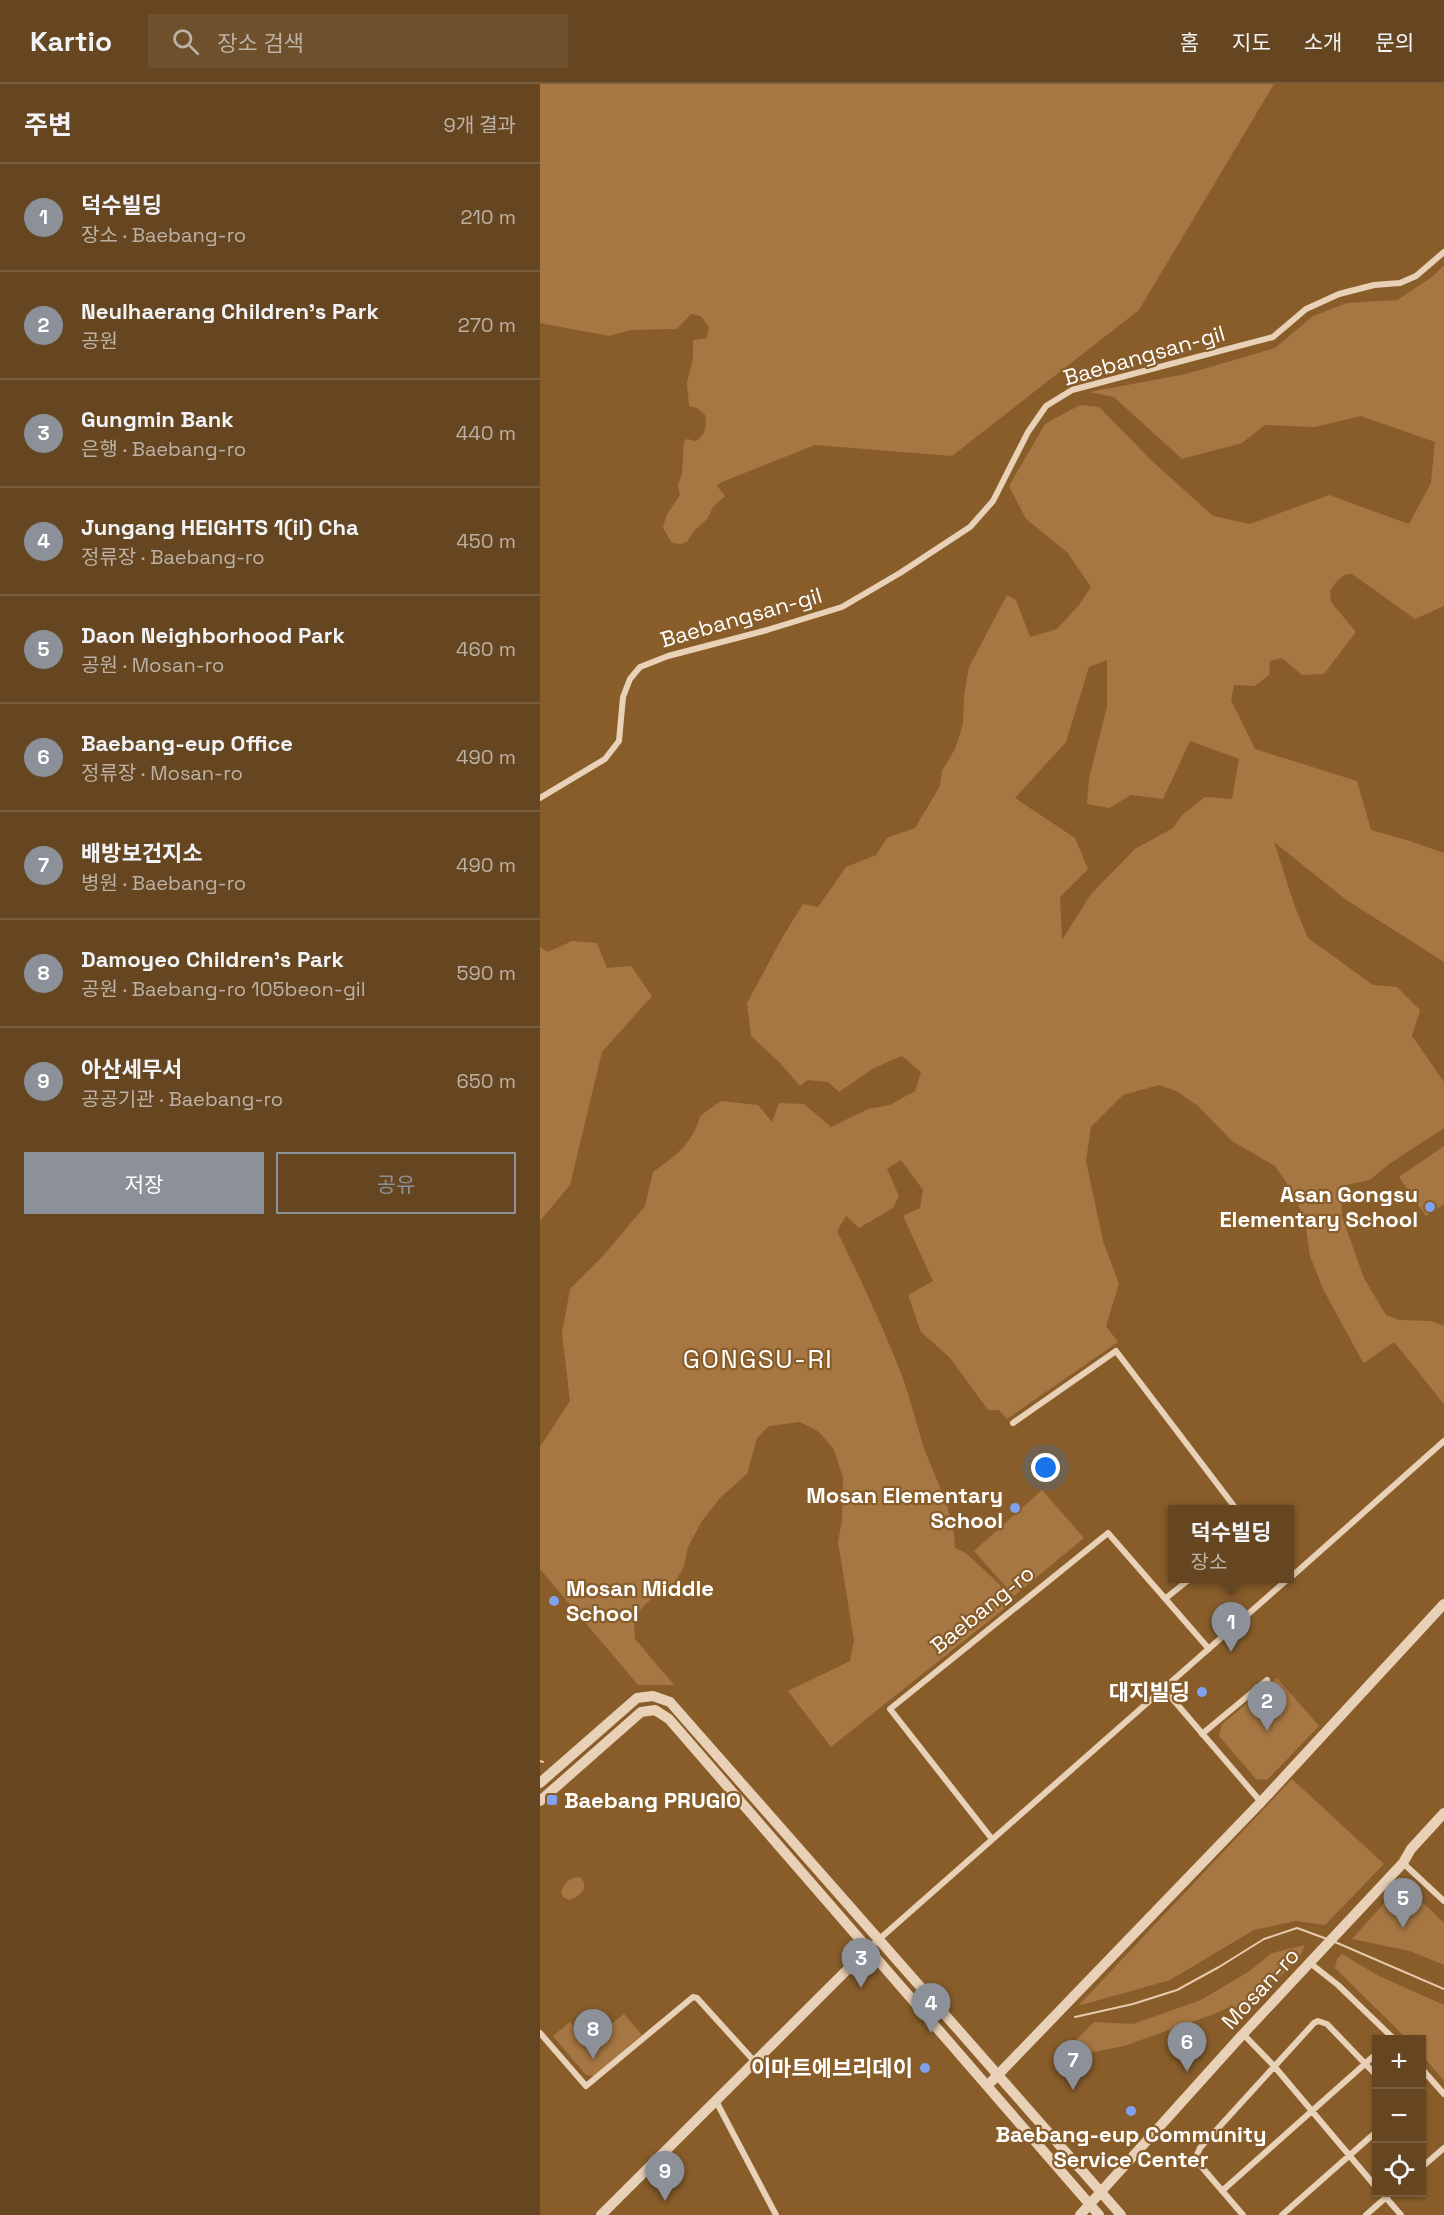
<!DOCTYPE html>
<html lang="ko">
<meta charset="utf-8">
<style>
body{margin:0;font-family:"Space Grotesk","Noto Sans KR",sans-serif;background:#6e502d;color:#f1f3f6}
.controls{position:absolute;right:18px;bottom:18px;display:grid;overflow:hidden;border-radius:0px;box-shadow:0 2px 4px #0004}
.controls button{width:54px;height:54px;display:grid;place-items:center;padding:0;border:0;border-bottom:2px solid #795e3e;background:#664620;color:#f1f3f6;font:30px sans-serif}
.you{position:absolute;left:506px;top:1384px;width:21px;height:21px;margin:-15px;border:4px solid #fff;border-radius:50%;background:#1a73e8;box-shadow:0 0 0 9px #1a73e833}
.badge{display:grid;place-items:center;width:39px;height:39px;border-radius:50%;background:#8c9099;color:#fff;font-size:20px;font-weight:700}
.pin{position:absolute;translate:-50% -50px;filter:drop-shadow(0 2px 3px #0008)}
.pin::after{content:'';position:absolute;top:32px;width:21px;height:18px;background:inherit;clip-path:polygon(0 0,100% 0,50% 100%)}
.popup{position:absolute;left:628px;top:1421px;width:126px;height:78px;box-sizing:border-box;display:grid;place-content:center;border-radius:0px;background:#664620;filter:drop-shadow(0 2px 4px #0005);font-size:20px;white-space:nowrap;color:#bcb1a5}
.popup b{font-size:22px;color:#f1f3f6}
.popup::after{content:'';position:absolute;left:50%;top:100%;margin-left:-12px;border:12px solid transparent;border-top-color:#664620}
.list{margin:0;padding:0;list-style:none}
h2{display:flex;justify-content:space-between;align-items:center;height:78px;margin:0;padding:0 24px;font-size:26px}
h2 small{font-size:20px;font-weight:400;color:#bcb1a5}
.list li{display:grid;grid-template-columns:39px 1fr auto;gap:18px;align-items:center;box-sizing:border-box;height:108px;padding:0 24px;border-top:2px solid #795e3e}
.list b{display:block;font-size:22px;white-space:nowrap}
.list p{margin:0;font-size:20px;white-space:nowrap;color:#bcb1a5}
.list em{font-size:20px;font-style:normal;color:#bcb1a5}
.actions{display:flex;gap:12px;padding:18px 24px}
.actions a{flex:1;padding:14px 0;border:2px solid #8c9099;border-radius:0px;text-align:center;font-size:21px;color:#8c9099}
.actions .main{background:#8c9099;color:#fff}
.icon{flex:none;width:33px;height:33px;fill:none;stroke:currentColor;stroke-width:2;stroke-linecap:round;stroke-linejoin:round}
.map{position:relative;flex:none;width:904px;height:2131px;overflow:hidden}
header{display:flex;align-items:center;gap:36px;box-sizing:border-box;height:84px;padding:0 30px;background:#664620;border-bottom:2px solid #795e3e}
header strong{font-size:28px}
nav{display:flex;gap:33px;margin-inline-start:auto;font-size:21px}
.search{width:420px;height:54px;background:#6e502d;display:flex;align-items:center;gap:15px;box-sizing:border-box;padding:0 21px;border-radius:0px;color:#bcb1a5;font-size:22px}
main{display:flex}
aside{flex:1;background:#664620}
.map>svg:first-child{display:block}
.green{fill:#a67742;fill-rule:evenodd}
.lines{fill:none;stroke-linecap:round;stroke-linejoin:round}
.stream{stroke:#e8cbac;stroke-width:2}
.minor{stroke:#e8d1b7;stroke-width:6}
.tertiary{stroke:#e8d1b7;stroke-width:10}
.poi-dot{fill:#7fa2ef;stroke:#885d2a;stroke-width:2}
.labels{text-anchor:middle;stroke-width:4.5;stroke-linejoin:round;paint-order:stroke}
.street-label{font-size:22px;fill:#fff;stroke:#885d2a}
.poi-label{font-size:22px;font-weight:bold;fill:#fff;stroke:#885d2a;text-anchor:end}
.quarter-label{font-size:26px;letter-spacing:1.5px;fill:#fff;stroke:#885d2a}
</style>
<header>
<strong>Kartio</strong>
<div class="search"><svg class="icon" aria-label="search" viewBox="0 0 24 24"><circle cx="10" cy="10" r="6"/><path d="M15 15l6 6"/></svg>장소 검색</div>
<nav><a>홈</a><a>지도</a><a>소개</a><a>문의</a></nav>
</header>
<main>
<aside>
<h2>주변<small>9개 결과</small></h2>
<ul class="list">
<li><span class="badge">1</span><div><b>덕수빌딩</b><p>장소 · Baebang-ro</p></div><em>210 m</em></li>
<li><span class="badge">2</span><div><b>Neulhaerang Children's Park</b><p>공원</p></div><em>270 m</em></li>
<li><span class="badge">3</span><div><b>Gungmin Bank</b><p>은행 · Baebang-ro</p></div><em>440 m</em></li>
<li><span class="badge">4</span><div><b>Jungang HEIGHTS 1(il) Cha</b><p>정류장 · Baebang-ro</p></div><em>450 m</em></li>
<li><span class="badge">5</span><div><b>Daon Neighborhood Park</b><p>공원 · Mosan-ro</p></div><em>460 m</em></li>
<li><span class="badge">6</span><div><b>Baebang-eup Office</b><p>정류장 · Mosan-ro</p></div><em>490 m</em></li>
<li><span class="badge">7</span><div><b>배방보건지소</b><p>병원 · Baebang-ro</p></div><em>490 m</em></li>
<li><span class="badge">8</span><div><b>Damoyeo Children's Park</b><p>공원 · Baebang-ro 105beon-gil</p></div><em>590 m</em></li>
<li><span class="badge">9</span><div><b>아산세무서</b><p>공공기관 · Baebang-ro</p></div><em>650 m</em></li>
</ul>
<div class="actions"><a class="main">저장</a><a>공유</a></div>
</aside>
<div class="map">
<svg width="904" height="2131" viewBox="0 0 904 2131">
<rect width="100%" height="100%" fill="#885d2a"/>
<path class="green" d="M0 0H734L599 226 412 372 275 361 182 398 177 402 185 412 173 423 167 435 153 448 147 458 141 460 132 459 123 444 126 432 140 411 138 401 142 390 144 357 147 355 156 357C166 349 167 343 165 331L157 324 149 322 147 299 153 274V256L167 254 169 243 161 232 151 230 137 245 90 246 69 252 0 239Z
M904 181V522L875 535 812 490C801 489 795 499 790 507L791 518 816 548 784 590 762 591 742 574 730 577 729 591 715 602 694 601 691 616 715 665 817 697 831 746 870 757 904 769V878L805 815 734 758 755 823 768 854 833 901 857 903 880 926 872 952 904 998V1044L849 1080 830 1096 801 1102 802 1133 824 1194 846 1231 860 1236 891 1237 904 1242V1320L854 1258 824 1279 820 1273 784 1207 770 1172 765 1138 753 1108 735 1082 692 1057 658 1022 636 1007 619 1001 583 1011 551 1043 546 1077 563 1157 579 1200 566 1242 578 1258 467 1335 459 1326H448L410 1274 381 1248 368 1211 393 1197 363 1132 380 1124 383 1106 361 1076 347 1085 359 1112 353 1124 319 1144 306 1132 297 1147C320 1194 342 1241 361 1289 370 1313 376 1339 384 1364 396 1396 414 1429 415 1464L426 1469 460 1501 465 1524 291 1663 248 1607 310 1577 314 1556 298 1458 302 1437 303 1393 293 1364 279 1348 260 1338 229 1342 217 1354 207 1390 181 1413 162 1437 148 1463 144 1482 135 1499 112 1514 100 1526 94 1538 95 1555 134 1601H98L0 1485V1363L30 1317 22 1249 30 1205 62 1173 105 1122 113 1088C135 1072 153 1060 160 1032L181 1017 218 1021 232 1038 239 1019 264 1020 291 1043 328 1025 350 1021 375 1007 381 988 362 972 334 984 299 1008 288 998 268 996 260 1002 240 979 211 952 207 919 242 854 263 820 278 823 306 783 336 771 347 754 375 744 400 702 402 687 415 665 423 640 424 612 429 583 467 511 476 516 490 553 517 545 539 521 551 503 527 468 486 435 469 402 505 340 540 321 559 323 613 378 673 432 710 440 789 411 869 440 891 399 895 358 821 332 775 343 725 341 702 359 642 375 574 313 549 308 646 290 735 264 773 232 807 219 857 216 892 193ZM567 576V623L549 694 547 720 569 724 591 711 623 715 650 657 699 675 692 715 665 713 643 730 633 744 595 765 551 810 522 856 520 813 548 785 535 754 475 714 526 658 549 583Z
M32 857 57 859 67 884 91 882 112 912 62 968 30 1101 0 1137V863L8 868Z
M904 1062V1120L886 1132 859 1093Z
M502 1406 544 1454 474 1512 434 1467Z
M737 1594 779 1642 727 1696 716 1695 679 1652 682 1640Z
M752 1695 844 1780 785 1841 756 1837 714 1846 630 1896 538 1922Z
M39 1793C52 1802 39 1813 29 1816L23 1813 21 1807C25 1798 29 1794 39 1793Z
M868 1804 904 1839V1881L870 1867 812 1855 857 1805Z
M765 1861 761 1870 743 1890 730 1898 704 1926 691 1922 677 1929 584 1962 538 1971 527 1965 554 1938 593 1940 661 1916 708 1888 732 1869Z
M802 1870 839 1892 904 1921V1997L882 1971V1956L867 1955 795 1884 797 1875Z
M84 1930 102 1951 54 1992 46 1991 13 1952 30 1938 48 1959Z"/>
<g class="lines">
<path class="stream" d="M0 1677 3 1678
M795 1858 904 1905
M535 1933 593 1920 637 1906 679 1883 724 1855 757 1844 787 1855"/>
<path class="minor" d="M0 714 65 675 79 657 83 613 90 595 100 583 128 572 227 546 302 523 360 489 430 443 453 417 488 348 506 322 532 306 733 253 766 225 799 210 834 201 860 199 876 192 904 168
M473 1339 576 1267 697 1426
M750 1494 904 1357
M626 1514 651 1494
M624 1605 721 1718
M662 1650 727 1596
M452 1755 350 1625 568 1449 669 1565
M863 1779 904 1817
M328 1865 749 1494
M770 1879 798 1901 855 1956
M0 1949 46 2002 153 1913 157 1914 215 1978
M703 1950 734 1982 836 2103
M882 1985 904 2010
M176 2017 236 2131
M882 2083 904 2064
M682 2107 836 1970
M841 2108 861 2131
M703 2131 660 2081 656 2073 660 2064 774 1939 778 1937 787 1940 836 1991
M742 2131 836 2048
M826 2131 852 2108"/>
<path class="tertiary" d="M0 1699 97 1614 113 1612 130 1618 581 2131
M0 1717 101 1628 115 1626 129 1635 559 2131
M452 1997 721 1718 904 1520
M61 2131 327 1866
M540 2131 703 1950 863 1779 871 1765 904 1729"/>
</g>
<g class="poi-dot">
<circle cx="890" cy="1123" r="6"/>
<circle cx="475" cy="1424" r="6"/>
<circle cx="14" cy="1517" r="6"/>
<circle cx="662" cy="1608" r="6"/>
<rect x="6" y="1710" width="12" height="12" rx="3"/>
<circle cx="385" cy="1984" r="6"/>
<circle cx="591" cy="2027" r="6"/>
</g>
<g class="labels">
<g class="street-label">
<text transform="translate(604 271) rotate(-16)" y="8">Baebangsan-gil</text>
<text transform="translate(201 533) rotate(-16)" y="8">Baebangsan-gil</text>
<text transform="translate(442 1525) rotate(-39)" y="8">Baebang-ro</text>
<text transform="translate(720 1904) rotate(-47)" y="8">Mosan-ro</text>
</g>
<g class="poi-label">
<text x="878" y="1118">Asan Gongsu<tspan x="878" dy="25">Elementary School</tspan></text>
<text x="463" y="1419">Mosan Elementary<tspan x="463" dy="25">School</tspan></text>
<text x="26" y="1512" text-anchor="start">Mosan Middle<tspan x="26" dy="25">School</tspan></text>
<text x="650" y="1616">대지빌딩</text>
<text x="24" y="1724" text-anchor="start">Baebang PRUGIO</text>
<text x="373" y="1992">이마트에브리데이</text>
<text x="591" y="2058" text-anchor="middle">Baebang-eup Community<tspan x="591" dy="25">Service Center</tspan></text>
</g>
<g class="quarter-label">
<text x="218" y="1284">GONGSU-RI</text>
</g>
</g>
</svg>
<div class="controls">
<button>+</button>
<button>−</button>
<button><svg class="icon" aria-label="locate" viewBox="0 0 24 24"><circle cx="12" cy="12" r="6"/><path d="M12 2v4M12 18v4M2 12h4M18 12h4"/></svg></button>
</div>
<div class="you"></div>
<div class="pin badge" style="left:691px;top:1568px">1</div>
<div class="popup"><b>덕수빌딩</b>장소</div>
<div class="pin badge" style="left:727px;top:1647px">2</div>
<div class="pin badge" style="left:321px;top:1904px">3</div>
<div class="pin badge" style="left:391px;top:1949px">4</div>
<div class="pin badge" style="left:863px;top:1844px">5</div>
<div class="pin badge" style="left:647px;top:1988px">6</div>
<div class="pin badge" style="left:533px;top:2006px">7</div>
<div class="pin badge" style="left:53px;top:1975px">8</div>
<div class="pin badge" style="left:125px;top:2117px">9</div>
</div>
</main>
